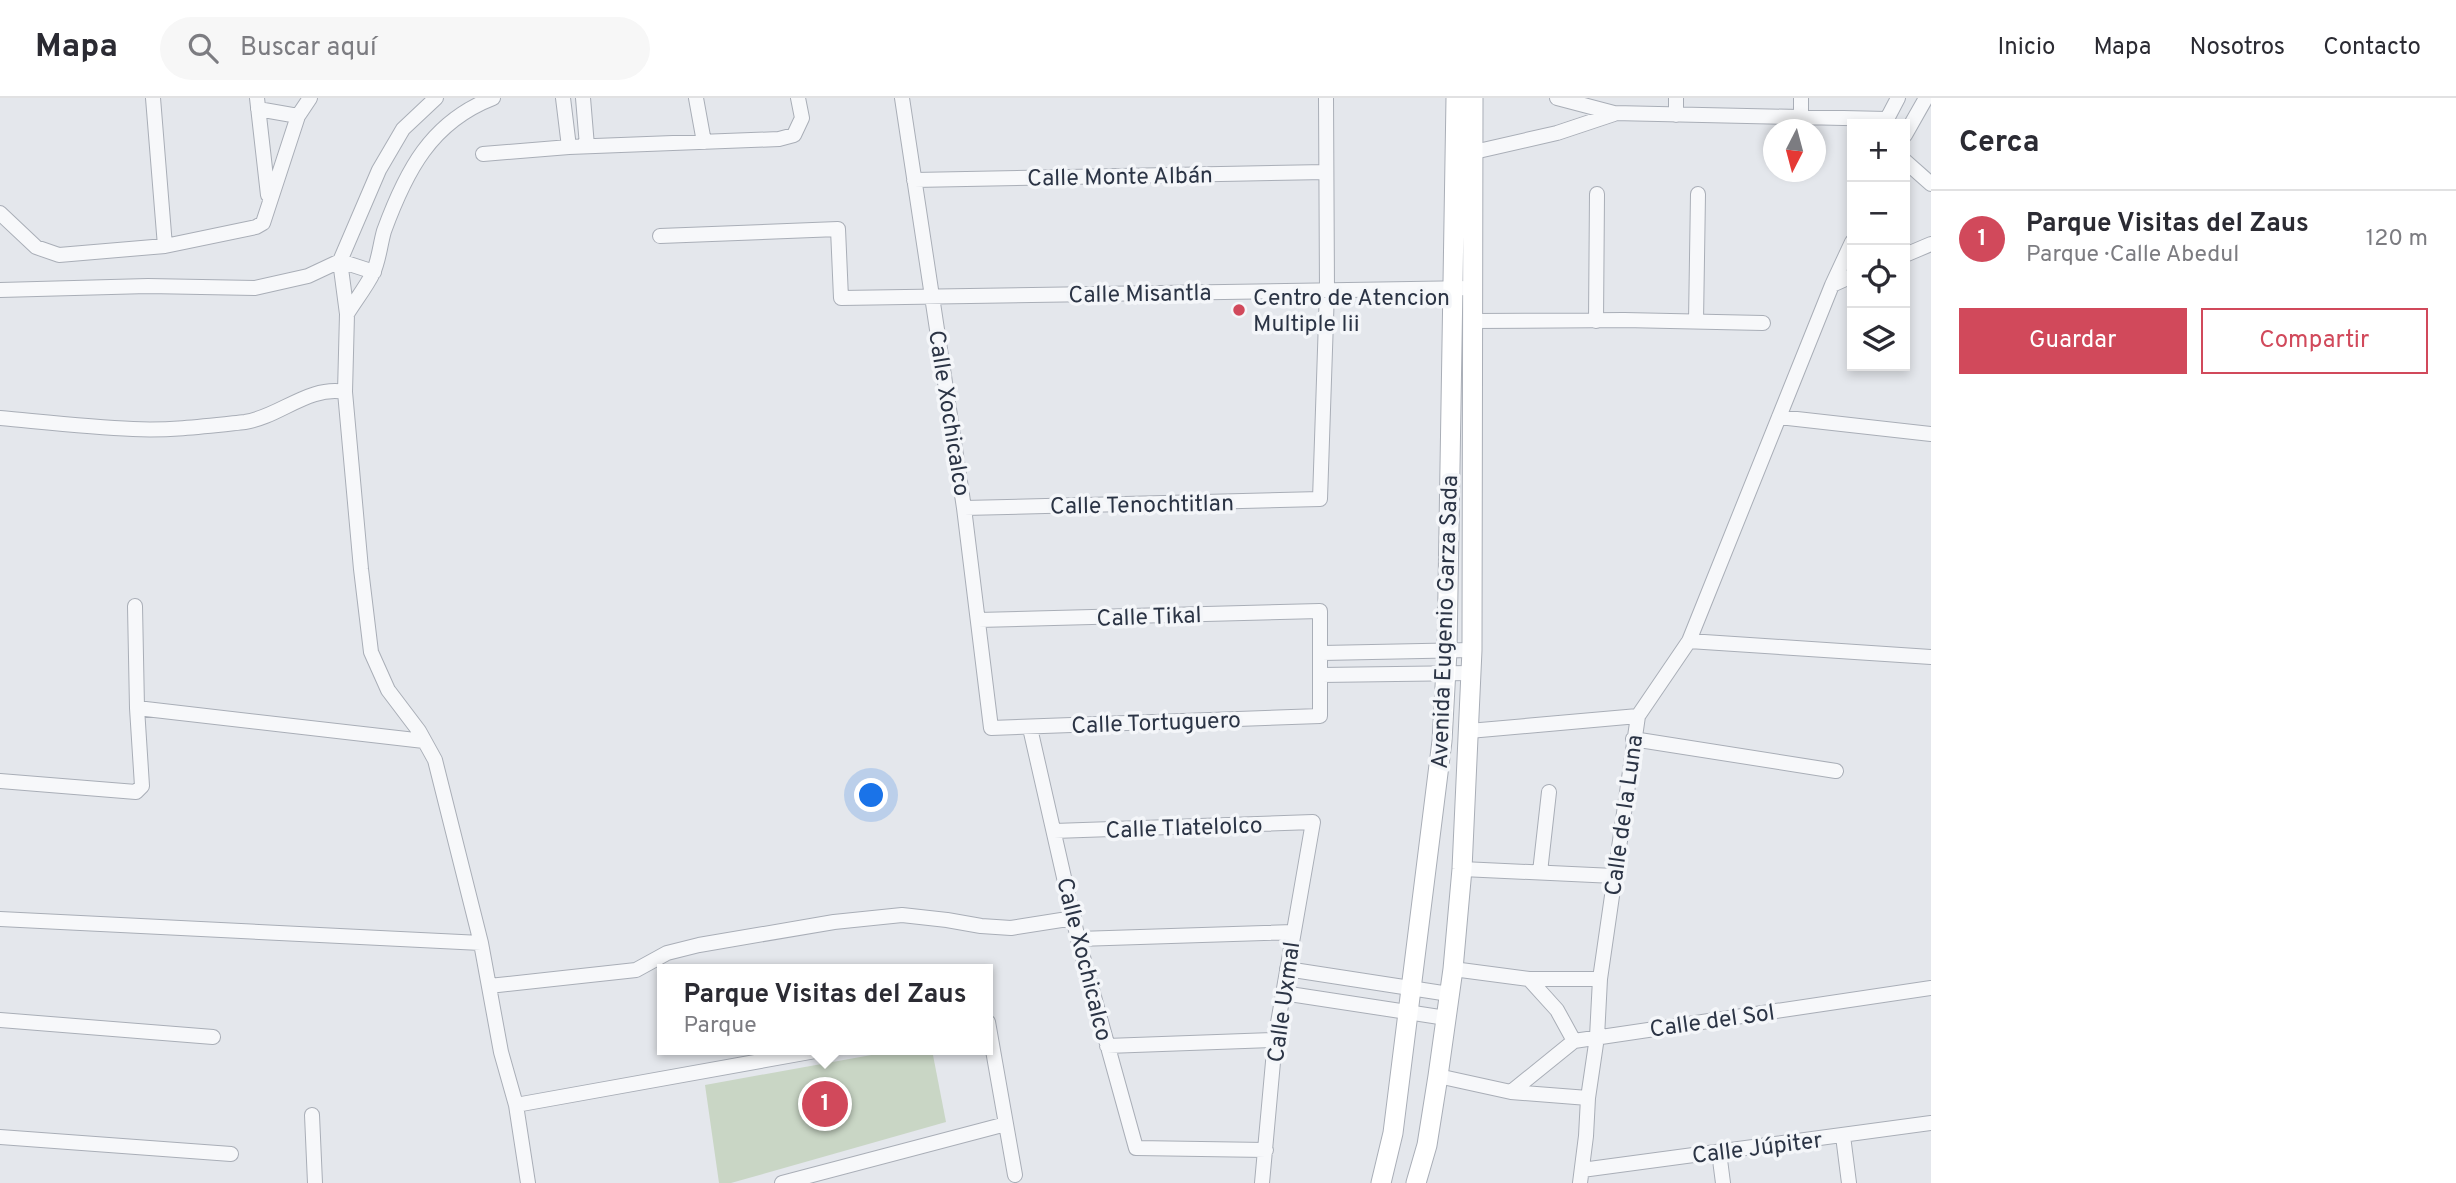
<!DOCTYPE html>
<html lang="es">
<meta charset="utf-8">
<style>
body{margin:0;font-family:Overpass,sans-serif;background:#f7f7f7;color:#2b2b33}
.controls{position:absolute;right:21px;top:21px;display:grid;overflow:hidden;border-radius:0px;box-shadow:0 4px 10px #0003}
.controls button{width:63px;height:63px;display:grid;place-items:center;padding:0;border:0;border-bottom:2px solid #e1e1e2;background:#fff;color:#2b2b33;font:35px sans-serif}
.compass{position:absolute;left:1763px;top:21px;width:63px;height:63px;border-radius:50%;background:#fff;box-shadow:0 4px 10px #0003;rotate:186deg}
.you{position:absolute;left:872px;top:698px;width:24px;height:24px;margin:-18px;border:5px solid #fff;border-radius:50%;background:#1a73e8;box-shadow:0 0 0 10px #1a73e833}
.badge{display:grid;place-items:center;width:46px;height:46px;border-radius:50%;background:#d1495b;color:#fff;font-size:23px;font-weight:700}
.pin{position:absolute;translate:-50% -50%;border:4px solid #fff;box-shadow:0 2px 7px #0006}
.popup{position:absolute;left:657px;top:866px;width:336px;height:91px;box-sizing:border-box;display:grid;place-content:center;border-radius:0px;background:#fff;filter:drop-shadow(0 2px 5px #0005);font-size:23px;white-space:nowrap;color:#7c7c81}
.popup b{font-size:26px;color:#2b2b33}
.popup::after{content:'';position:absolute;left:50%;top:100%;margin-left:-14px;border:14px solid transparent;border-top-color:#fff}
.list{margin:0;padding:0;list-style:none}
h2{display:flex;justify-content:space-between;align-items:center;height:91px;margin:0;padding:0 28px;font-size:30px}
h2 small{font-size:23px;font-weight:400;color:#7c7c81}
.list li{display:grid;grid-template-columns:46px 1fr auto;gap:21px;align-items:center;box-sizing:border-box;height:98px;padding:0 28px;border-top:2px solid #e1e1e2}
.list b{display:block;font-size:26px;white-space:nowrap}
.list p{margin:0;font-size:23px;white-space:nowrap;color:#7c7c81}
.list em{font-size:23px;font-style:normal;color:#7c7c81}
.actions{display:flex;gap:14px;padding:21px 28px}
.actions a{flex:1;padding:16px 0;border:2px solid #d1495b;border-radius:0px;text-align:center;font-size:24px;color:#d1495b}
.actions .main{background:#d1495b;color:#fff}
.icon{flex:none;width:38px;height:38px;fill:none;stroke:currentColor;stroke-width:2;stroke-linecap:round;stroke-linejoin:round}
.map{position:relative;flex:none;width:1931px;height:1085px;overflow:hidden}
header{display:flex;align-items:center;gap:42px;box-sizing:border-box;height:98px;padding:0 35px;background:#fff;border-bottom:2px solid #e1e1e2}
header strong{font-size:33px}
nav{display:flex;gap:38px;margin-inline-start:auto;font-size:24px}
.search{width:490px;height:63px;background:#f7f7f7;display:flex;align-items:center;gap:18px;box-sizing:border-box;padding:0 24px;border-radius:38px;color:#7c7c81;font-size:26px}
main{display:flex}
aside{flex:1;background:#fff}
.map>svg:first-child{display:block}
.green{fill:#c9d6c5}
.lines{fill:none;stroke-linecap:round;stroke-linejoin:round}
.minor-casing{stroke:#a9aeb7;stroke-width:16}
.secondary-casing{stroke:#a9aeb7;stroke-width:21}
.minor{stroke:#f7f8fa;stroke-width:14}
.secondary{stroke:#fff;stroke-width:19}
.poi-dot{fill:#d1495b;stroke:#f4f6f9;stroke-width:2.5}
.labels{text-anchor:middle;stroke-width:7;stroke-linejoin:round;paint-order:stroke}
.street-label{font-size:23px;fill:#2b3445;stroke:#f4f6f9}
.poi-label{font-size:23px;fill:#2b3445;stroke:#f4f6f9;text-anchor:start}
</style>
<header>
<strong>Mapa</strong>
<div class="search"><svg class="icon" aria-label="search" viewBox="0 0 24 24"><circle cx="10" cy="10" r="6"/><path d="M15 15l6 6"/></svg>Buscar aquí</div>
<nav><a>Inicio</a><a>Mapa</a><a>Nosotros</a><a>Contacto</a></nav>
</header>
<main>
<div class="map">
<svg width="1931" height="1085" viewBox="0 0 1931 1085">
<rect width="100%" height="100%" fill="#e4e7ec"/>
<path class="green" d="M899 952H932L946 1024 731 1085H719L705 987Z"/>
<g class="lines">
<defs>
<path id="minor" d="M153 0 165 148
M257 0 268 97
M436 0 403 31 379 72 340 163 347 216 345 294 361 471 371 554 388 592 419 633 435 662 481 845 501 954 516 1007 528 1085
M563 0 569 49
M583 0 587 48
M696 0 704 44
M902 0 964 410 991 630 1320 618V513L978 522
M1557 0 1614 15 1887 21 1898 0
M1676 0V17
M258 11 298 18
M1801 20V0
M1905 37 1926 0
M1474 54 1557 35 1614 16
M483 56 569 49 779 41 794 37 802 20 798 0
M1905 63 1931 86
M914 82 1326 74
M0 115 36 149 59 157 165 148 256 129 263 125 298 18 310 0
M660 138 838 131 841 200 1473 190
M1905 157 1931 146
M1832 187 1852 178
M0 192 148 188 255 190 308 178 340 163 374 174
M347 216C355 203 366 189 373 175 379 162 380 147 384 133 406 73 431 24 493 0
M1474 223 1624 222 1763 225
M1596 223 1597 96
M1696 224 1698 96
M1779 319 1931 336
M0 320C44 324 89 329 133 331 169 333 208 328 245 324 279 319 309 287 345 294
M964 410 1320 401 1327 192 1326 0
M1689 543 1931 559
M1322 555 1472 552
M1321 577 1471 575
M137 610 424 643
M1030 630 1078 841 1136 1050 1266 1052
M1469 633 1638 618
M1633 641 1836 673
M0 683 136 694 142 688 137 610 135 508
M1054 733 1313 724 1275 942 1262 1085
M1462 771 1614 778
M1540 774 1549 694
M0 821 481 845
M1078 841 1293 834
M1287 871 1449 896
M1453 871 1529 881H1600
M1529 881 1557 912 1574 943
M489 888 636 872 667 855 699 847 834 824 902 817 947 822 981 828 1011 830 1074 820
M1283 895 1446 920
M0 922 213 939
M988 924 1015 1077
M1107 948 1275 942
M1438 978 1511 994 1588 1000
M1511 994 1574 943 1931 890
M516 1007 821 952
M312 1017 315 1085
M1843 1038 1849 1085
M0 1039 231 1056
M1719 1054 1723 1085
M1582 1072 1931 1025
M782 1085 1006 1026
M1580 1085 1586 1038 1588 1000 1597 939 1600 881 1638 618 1689 543 1832 187 1852 144"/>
<path id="secondary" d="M1381 1085 1393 1035 1442 643 1447 553 1456 0
M1416 1085 1427 1047 1438 978 1453 871 1462 771 1472 552 1473 0"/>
</defs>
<use href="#minor" class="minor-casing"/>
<use href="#secondary" class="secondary-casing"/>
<use href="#minor" class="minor"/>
<use href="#secondary" class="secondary"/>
</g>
<circle class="poi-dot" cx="1239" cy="212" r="7"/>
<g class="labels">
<g class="street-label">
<text transform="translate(1120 78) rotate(-1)" y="8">Calle Monte Albán</text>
<text transform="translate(1140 195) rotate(-1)" y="8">Calle Misantla</text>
<text transform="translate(950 315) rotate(81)" y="8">Calle Xochicalco</text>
<text transform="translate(1142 406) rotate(-1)" y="8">Calle Tenochtitlan</text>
<text transform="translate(1149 518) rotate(-2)" y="8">Calle Tikal</text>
<text transform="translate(1444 524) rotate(-88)" y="8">Avenida Eugenio Garza Sada</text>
<text transform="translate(1156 624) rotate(-2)" y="8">Calle Tortuguero</text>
<text transform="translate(1623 717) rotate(-82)" y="8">Calle de la Luna</text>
<text transform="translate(1184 729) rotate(-2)" y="8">Calle Tlatelolco</text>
<text transform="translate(1085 861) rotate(76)" y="8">Calle Xochicalco</text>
<text transform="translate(1283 904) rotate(-82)" y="8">Calle Uxmal</text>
<text transform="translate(1712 922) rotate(-8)" y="8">Calle del Sol</text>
<text transform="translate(1757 1049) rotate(-7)" y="8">Calle Júpiter</text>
</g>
<g class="poi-label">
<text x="1253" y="207">Centro de Atencion<tspan x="1253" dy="26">Multiple Iii</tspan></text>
</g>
</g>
</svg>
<div class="controls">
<button>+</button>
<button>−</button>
<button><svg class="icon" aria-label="locate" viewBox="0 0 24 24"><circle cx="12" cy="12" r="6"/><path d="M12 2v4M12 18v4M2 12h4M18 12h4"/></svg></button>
<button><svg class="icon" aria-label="layers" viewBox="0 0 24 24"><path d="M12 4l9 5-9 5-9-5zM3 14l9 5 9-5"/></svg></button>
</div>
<svg class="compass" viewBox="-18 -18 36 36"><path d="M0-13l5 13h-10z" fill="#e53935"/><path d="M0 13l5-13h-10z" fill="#7c7c81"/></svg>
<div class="you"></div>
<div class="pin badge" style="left:825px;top:1006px">1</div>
<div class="popup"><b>Parque Visitas del Zaus</b>Parque</div>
</div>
<aside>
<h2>Cerca<small></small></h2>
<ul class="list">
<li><span class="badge">1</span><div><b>Parque Visitas del Zaus</b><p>Parque · Calle Abedul</p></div><em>120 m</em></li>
</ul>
<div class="actions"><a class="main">Guardar</a><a>Compartir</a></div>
</aside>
</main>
